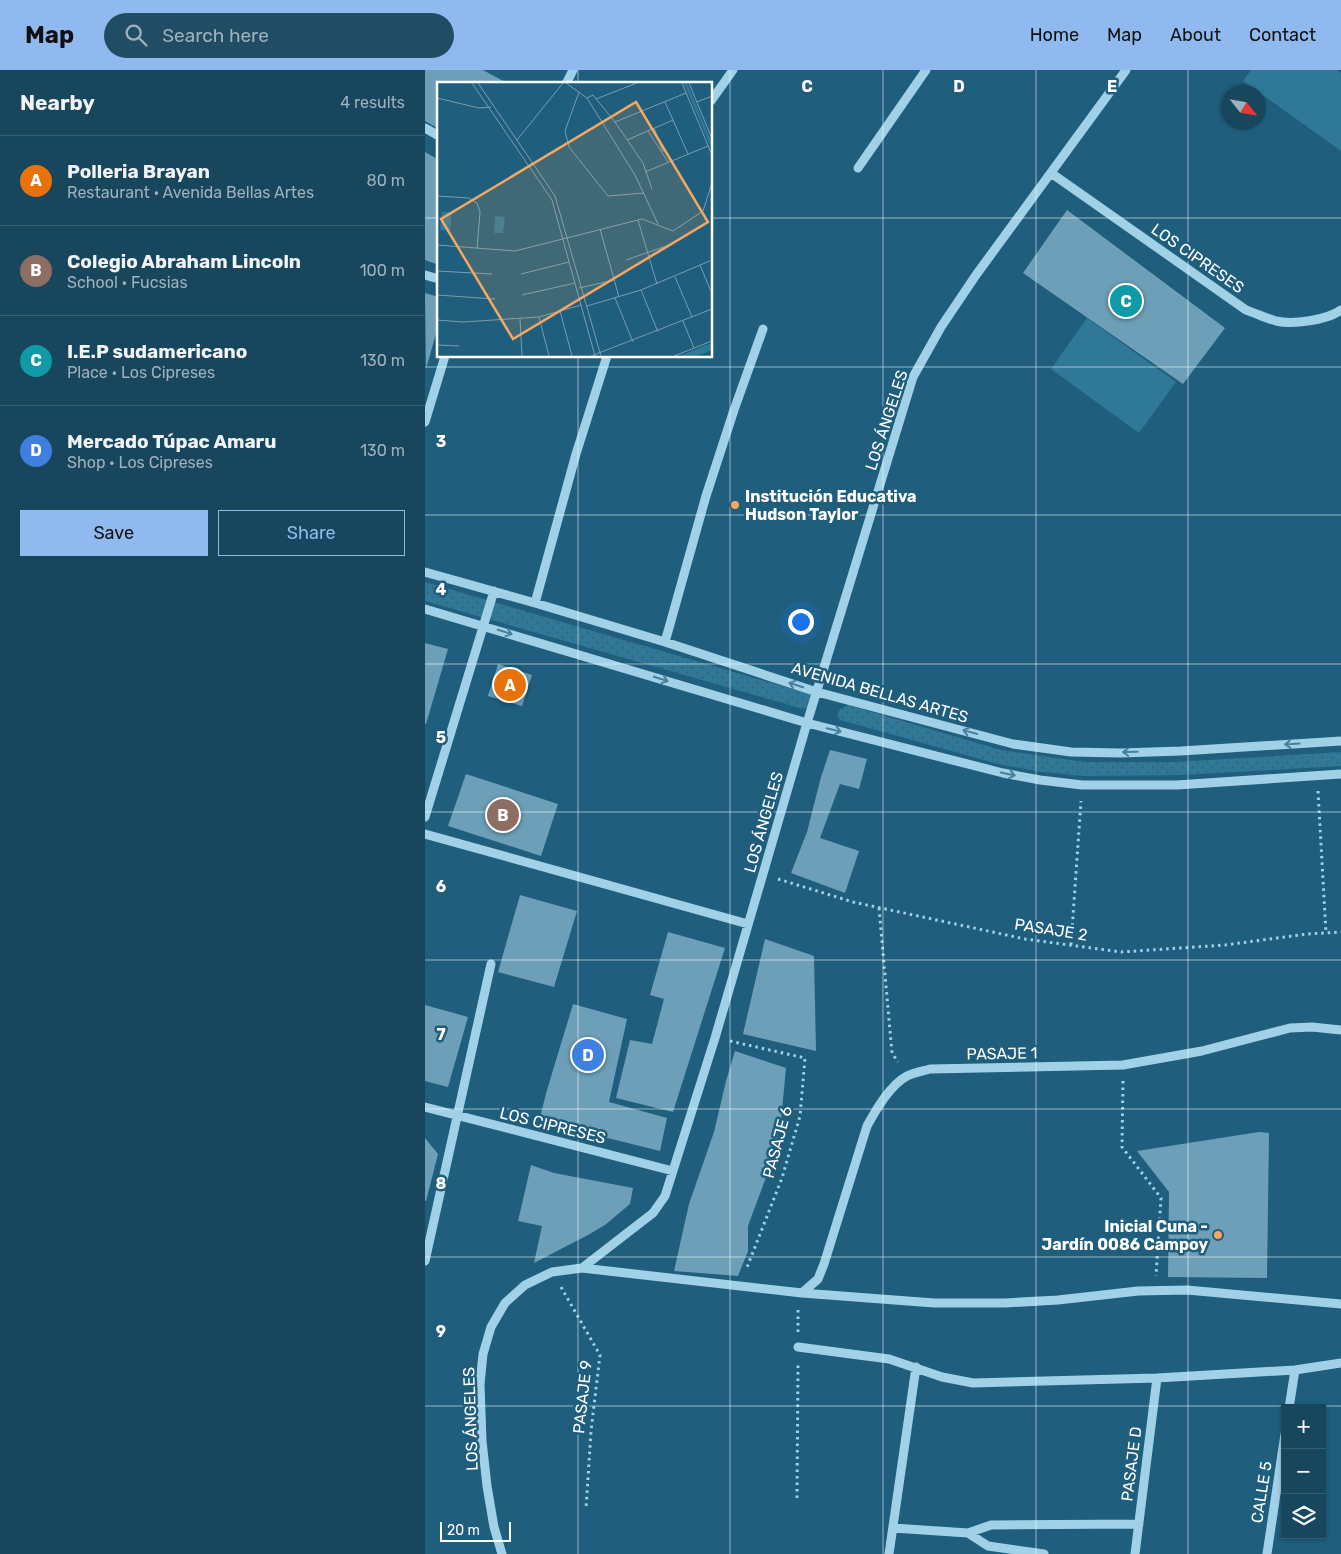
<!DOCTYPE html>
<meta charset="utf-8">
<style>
body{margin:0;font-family:Rubik,sans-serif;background:#204d63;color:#f1f3f6}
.controls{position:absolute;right:15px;bottom:15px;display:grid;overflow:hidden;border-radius:0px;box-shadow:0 1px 4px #0004}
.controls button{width:45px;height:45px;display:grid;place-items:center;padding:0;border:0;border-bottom:1px solid #365e72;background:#17465d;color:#f1f3f6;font:25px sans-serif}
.compass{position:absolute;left:796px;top:15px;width:45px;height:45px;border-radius:50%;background:#17465d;box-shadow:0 1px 4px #0004;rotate:121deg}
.scale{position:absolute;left:15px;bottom:12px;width:71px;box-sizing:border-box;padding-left:5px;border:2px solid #fff;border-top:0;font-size:14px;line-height:18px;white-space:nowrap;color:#fff;-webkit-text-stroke:4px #1f5e7c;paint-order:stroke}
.you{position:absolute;left:375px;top:551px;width:18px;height:18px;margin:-12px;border:4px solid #fff;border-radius:50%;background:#1a73e8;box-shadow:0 0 0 8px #1a73e833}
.badge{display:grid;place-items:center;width:32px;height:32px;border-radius:50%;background:#90b9f0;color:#fff;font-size:16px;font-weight:700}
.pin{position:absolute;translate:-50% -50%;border:2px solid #fff;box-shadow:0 1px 5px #0006}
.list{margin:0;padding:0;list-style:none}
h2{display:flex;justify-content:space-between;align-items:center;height:65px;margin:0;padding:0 20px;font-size:21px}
h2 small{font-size:16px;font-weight:400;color:#9eb1bc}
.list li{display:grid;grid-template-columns:32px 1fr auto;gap:15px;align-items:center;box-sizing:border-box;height:90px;padding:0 20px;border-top:1px solid #365e72}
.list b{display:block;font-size:19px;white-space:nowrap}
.list p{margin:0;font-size:16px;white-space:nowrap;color:#9eb1bc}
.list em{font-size:16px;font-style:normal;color:#9eb1bc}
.actions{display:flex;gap:10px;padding:15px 20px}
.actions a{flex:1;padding:11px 0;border:1px solid #90b9f0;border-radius:0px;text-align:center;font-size:18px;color:#90b9f0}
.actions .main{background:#90b9f0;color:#111}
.icon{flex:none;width:28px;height:28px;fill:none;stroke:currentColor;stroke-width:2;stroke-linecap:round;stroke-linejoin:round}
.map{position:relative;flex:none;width:916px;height:1484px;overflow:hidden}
header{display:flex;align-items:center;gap:30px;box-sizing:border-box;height:70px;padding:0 25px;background:#90b9f0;color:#111}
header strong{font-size:24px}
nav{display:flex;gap:28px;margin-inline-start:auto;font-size:18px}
.search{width:350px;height:45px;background:#204d63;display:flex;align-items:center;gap:12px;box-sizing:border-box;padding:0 18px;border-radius:28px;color:#9eb1bc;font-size:19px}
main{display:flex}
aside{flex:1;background:#17465d}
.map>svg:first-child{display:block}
.grass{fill:url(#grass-dots)}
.pitch{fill:#2f7898}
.building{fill:#6da0b8}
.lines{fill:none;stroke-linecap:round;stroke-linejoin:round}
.path{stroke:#a1d1e7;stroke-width:3;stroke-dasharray:2.5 4;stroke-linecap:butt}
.minor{stroke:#a1d1e7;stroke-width:9}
.oneway{stroke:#46809c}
.grid{fill:none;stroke:#fff;stroke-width:1;stroke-opacity:0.55}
.poi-dot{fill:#f5a761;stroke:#1f5e7c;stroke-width:2}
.labels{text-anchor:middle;stroke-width:5;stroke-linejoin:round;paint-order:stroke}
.street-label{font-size:16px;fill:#fff;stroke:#1f5e7c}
.poi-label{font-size:16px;font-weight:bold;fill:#fff;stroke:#1f5e7c;text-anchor:start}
.inset-road{fill:none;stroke:#799eb0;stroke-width:1}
.view{fill:#f5a761;fill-opacity:0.15;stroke:#f5a761;stroke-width:2.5}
.inset-edge{fill:none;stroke:#fff;stroke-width:2.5}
.grid-label{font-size:16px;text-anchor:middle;font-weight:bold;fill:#fff;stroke:#1f5e7c;stroke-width:5;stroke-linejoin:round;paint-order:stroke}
</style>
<header>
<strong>Map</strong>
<div class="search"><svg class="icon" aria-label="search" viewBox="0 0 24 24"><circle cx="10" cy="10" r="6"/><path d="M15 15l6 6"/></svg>Search here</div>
<nav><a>Home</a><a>Map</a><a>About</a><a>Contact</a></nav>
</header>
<main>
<aside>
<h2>Nearby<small>4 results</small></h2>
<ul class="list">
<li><span class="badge" style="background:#e8710a">A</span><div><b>Polleria Brayan</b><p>Restaurant · Avenida Bellas Artes</p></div><em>80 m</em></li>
<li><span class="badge" style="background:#8d6e63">B</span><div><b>Colegio Abraham Lincoln</b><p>School · Fucsias</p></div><em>100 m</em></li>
<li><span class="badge" style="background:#0f9aa8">C</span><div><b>I.E.P sudamericano</b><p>Place · Los Cipreses</p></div><em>130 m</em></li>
<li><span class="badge" style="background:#3f7fe0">D</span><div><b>Mercado Túpac Amaru</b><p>Shop · Los Cipreses</p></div><em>130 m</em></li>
</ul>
<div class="actions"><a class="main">Save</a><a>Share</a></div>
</aside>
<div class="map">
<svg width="916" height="1484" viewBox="0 0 916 1484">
<defs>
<pattern id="grass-dots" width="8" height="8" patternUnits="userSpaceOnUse" patternTransform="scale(1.25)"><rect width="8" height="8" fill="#2f7898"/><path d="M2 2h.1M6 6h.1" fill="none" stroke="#3f606e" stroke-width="1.8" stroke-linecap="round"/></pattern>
</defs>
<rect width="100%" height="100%" fill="#1f5e7c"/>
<path class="grass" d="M0 512 388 625 386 637 378 639 0 531Z
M423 635 576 680 660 692H750L916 682V696L757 705 659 706 617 702 573 694 415 650 412 644 415 639Z"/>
<path class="pitch" d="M826 0H912L916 3V81L818 11Z
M662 248 751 312 714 363 626 299Z"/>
<path class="building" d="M0 0H58L84 14H14V59L0 51Z
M0 82 14 90V195L0 190Z
M642 140 800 258 758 314 598 203Z
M0 223 14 227V253L1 299Z
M0 573 23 579 1 654H0Z
M73 594 107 605 97 636 63 626Z
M405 680 442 689 434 719 415 714 395 768 434 781 420 823 366 803 382 762 396 707Z
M41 704 133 734 116 786 23 756Z
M95 825 152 841 129 917 73 902Z
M243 862 300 878 248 1042 191 1028 205 970 227 974 239 929 225 925Z
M340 869 389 886 391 981 318 964Z
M148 934 202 949 184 1032 242 1048 235 1081 114 1051 122 1020Z
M0 935 43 947 23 1017 0 1011Z
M310 981 361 998 356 1051 350 1076 340 1110 323 1156V1181L313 1206 249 1201 264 1134 289 1062 301 1011Z
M834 1062 844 1063 842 1208 743 1207 744 1122 712 1081Z
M0 1068 13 1084 1 1131H0Z
M106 1095 129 1103 208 1118 205 1134 180 1155 163 1165 109 1193 117 1156 93 1151Z"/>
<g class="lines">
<path class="path" d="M893 721 901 863
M353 809 428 832 600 869 696 882 800 875 882 864 916 862
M454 838 467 983 473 992
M646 875 656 731
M305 971 380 988 375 1046 357 1108 321 1200
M698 1011 697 1077 736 1128 731 1206
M136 1217 175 1285 166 1361 161 1439
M373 1262V1239
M372 1428 373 1294"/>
<path class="minor" d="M141 14 148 0
M286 31 308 0
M0 58 14 66
M433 98 501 0
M626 103 821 240C830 243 840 248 851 251 868 255 902 250 916 240
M0 205 14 209
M0 352 20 286
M0 502 110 533 240 572 392 622 588 674 646 682 696 683 756 681 916 671
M110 533 151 384 182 286
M0 539 382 653 578 703 615 710 657 715H752L916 704
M240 572 281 426 309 340 338 259
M0 747 69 521
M0 764 323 854
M0 1037 248 1101
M0 1191 66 894
M157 1198 377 1223 509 1233H580L633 1230 713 1221 762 1220 916 1234
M377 1223 393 1209 399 1194 442 1056C451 1040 465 1015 482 1006 488 1003 498 1001 505 999L698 995 777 981 865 958 887 957 916 960
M373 1277 464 1289 517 1307 548 1313 732 1308 870 1300 916 1293
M864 1338 870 1300
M468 1458 543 1463 566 1455 714 1454
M543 1463 563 1476 619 1484
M77 1484 69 1457 62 1416 57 1371 55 1314 58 1284 66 1257 80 1233 100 1215 127 1202 157 1198 228 1143 240 1126 290 968 382 653 488 307 516 257 551 205 701 0
M464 1484 491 1297
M710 1484 732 1308
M842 1484 860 1364"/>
</g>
<defs><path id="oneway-shaft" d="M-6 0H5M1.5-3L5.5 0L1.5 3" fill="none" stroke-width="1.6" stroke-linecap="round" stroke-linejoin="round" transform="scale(1.25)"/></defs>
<g class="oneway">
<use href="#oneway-shaft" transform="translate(80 562) rotate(17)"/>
<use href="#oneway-shaft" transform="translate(236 609) rotate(17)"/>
<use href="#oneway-shaft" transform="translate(371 615) rotate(-162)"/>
<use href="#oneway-shaft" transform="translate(409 660) rotate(14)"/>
<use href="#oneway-shaft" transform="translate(545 662) rotate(-165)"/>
<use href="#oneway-shaft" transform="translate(867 674) rotate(176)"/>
<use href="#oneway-shaft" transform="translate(705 682) rotate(179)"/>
<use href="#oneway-shaft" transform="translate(583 704) rotate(12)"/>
</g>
<path class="grid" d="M153 0V14M305 0V1484M458 0V1484M611 0V1484M763 0V1484M0 148H14M286 148H916M153 286V1484M0 297H916M0 445H916M0 594H916M0 742H916M0 890H916M0 1039H916M0 1187H916M0 1336H916"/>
<g class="poi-dot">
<circle cx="310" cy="435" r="5"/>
<circle cx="793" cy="1165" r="5"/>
</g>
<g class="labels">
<g class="street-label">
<text transform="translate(773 188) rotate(35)" y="6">LOS CIPRESES</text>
<text transform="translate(461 350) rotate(-72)" y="6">LOS ÁNGELES</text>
<text transform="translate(455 622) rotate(16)" y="6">AVENIDA BELLAS ARTES</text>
<text transform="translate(338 752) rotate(-74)" y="6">LOS ÁNGELES</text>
<text transform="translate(626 859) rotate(9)" y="6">PASAJE 2</text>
<text transform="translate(577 983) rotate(-1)" y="6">PASAJE 1</text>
<text transform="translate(128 1055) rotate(14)" y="6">LOS CIPRESES</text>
<text transform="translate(352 1072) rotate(-75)" y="6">PASAJE 6</text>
<text transform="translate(157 1327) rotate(-84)" y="6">PASAJE 9</text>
<text transform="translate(45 1349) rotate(-92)" y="6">LOS ÁNGELES</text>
<text transform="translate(706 1394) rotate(-83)" y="6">PASAJE D</text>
<text transform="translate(836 1422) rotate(-81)" y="6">CALLE 5</text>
</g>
<g class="poi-label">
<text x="320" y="432">Institución Educativa<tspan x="320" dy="18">Hudson Taylor</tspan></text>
<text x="783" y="1162" text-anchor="end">Inicial Cuna -<tspan x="783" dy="18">Jardín 0086 Campoy</tspan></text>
</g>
</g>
<g transform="translate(12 12)">
<rect width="275" height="275" fill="#1f5e7c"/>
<path d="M247 1H250L275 61V68ZM275 261V268L260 274H242Z" fill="#2f7898"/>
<path d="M5 130H15L13 149 3 148ZM58 134 68 135 66 151H57Z" fill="#2f7898"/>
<path class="inset-road" d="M35 1 115 118 158 274M41 1 118 114 164 274M129 1 150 16 156 13 178 40 206 81 215 107M245 1 275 73M252 1 275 57M142 10 128 49 132 65 171 114 207 111M0 16 42 26 54 25M150 16 198 93 221 142M159 17 200 1M228 20 251 72M260 20 275 14M178 40 249 11M217 46 226 70M211 49 231 80M80 58 126 1M190 58 236 38M208 90 271 64M0 114 32 116 40 121 43 130 40 167M201 138 220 202M163 147 182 215M0 163 78 169 205 137 236 149 266 129 275 101M189 178 235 162M263 183 275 212M0 189 55 192M84 192 132 180M238 195 255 235M142 206 177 198M204 208 221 250M0 213 58 217M85 213 138 201M178 216 196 260M150 224 204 208 275 178M123 229 135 274M102 235 112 274M83 237 85 274M0 238 26 240 102 235 144 223M246 239 257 266M0 263 22 264M154 274 275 227M237 274 275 259"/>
<path class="view" d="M199 20 271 140 76 257 4 137Z"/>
<rect width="275" height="275" class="inset-edge"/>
</g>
<g class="grid-label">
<text x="382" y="22">C</text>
<text x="534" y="22">D</text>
<text x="687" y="22">E</text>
<text x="16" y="377">3</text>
<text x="16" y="525">4</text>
<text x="16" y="673">5</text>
<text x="16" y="822">6</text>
<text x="16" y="970">7</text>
<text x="16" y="1119">8</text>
<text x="16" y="1267">9</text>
</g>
</svg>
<div class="controls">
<button>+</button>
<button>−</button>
<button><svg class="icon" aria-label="layers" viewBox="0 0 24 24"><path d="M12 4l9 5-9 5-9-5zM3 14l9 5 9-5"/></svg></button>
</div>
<svg class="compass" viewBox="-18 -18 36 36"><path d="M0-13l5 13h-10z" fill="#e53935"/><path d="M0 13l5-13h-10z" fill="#9eb1bc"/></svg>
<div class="scale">20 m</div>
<div class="you"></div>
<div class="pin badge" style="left:85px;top:615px;background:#e8710a">A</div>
<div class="pin badge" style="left:78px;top:745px;background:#8d6e63">B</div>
<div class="pin badge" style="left:701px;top:231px;background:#0f9aa8">C</div>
<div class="pin badge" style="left:163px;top:985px;background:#3f7fe0">D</div>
</div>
</main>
